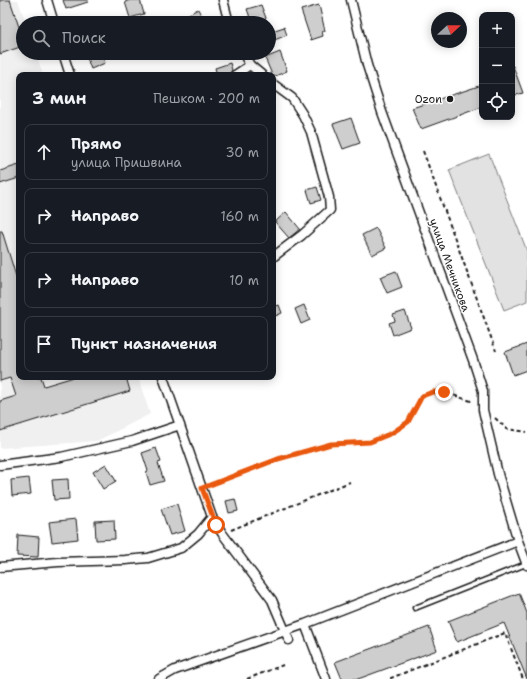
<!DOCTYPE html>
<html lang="ru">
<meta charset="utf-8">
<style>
body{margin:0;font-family:"Shantell Sans",sans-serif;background:#242831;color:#f1f3f6}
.controls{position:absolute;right:12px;top:12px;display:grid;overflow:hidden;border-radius:8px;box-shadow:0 2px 10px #0003}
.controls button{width:36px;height:36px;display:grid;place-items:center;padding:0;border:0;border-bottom:1px solid #363941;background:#171b24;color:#f1f3f6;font:20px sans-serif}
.compass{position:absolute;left:431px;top:12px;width:36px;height:36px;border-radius:50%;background:#171b24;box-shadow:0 2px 10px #0003;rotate:68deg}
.stop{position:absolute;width:12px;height:12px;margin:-9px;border:3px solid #ea580c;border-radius:50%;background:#fff}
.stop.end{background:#ea580c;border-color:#fff;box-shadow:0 1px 4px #0008}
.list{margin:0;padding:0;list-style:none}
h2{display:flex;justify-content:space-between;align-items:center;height:52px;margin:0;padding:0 16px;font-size:17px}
h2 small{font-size:13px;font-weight:400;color:#9ea1a6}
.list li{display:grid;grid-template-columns:26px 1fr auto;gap:12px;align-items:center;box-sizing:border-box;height:56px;margin:0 8px 8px;padding:0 8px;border:1px solid #363941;border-radius:8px}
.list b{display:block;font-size:15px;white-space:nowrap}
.list p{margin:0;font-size:13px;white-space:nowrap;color:#9ea1a6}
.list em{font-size:13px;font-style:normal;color:#9ea1a6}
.icon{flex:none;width:22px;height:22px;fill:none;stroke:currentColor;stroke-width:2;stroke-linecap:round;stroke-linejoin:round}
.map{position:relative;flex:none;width:527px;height:679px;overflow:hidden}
.search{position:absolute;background:#171b24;box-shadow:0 2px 10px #0003;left:16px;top:16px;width:260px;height:44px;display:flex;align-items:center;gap:10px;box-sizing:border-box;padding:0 14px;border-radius:22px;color:#9ea1a6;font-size:15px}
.panel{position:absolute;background:#171b24;box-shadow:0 2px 10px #0003;left:16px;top:72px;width:260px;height:308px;border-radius:8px}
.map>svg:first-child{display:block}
.built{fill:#f0f0f0}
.green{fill:#e2e2e2;stroke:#7f7f7f}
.building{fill:#cecece;stroke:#1c1c1c}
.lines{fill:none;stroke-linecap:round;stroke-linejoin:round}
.lane-casing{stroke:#1c1c1c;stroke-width:7}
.street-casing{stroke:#1c1c1c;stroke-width:11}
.path{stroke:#1c1c1c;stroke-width:2;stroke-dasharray:4 3;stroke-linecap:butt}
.lane{stroke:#fff;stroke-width:4}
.street{stroke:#fff;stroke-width:8}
.route{stroke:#ea580c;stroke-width:5}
.poi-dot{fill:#1c1c1c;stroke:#fff;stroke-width:1.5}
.labels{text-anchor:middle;stroke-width:3;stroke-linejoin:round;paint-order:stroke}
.poi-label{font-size:11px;fill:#1c1c1c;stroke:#fff;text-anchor:end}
.street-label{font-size:11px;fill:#1c1c1c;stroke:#fff}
</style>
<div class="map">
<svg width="527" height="679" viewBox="0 0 527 679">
<rect width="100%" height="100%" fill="#fff"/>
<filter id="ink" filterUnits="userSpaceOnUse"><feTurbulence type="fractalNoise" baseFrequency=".025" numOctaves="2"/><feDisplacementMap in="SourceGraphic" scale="8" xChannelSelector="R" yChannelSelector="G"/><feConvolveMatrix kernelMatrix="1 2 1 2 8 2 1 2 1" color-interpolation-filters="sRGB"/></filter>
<g filter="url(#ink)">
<path class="built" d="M0 0H18L26 23H23V53H36L43 75H19V377H138L150 414 97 441 0 448Z"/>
<path class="green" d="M489 154 527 251V301L504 310 449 170Z"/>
<path class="building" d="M0 0H10L23 39V46L0 54Z
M63 0H88V2L66 9Z
M130 0H140L144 14 130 18 125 2Z
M261 5 266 18 252 23 247 9Z
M319 5 325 31H322L323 36 311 40 301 10Z
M198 9 203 19 196 23H191L187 15Z
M284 27 287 35 272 41 269 32Z
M280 52 287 71 273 77 265 58Z
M94 53H102L105 63 91 69 86 56Z
M230 63 232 70 230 73 224 75H217L215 68Z
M512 66H513L523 93 512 96Z
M482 85V107L421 129 412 108Z
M351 118 360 143 343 149 333 124Z
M19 165V178L0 184V171Z
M317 187 321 200 311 203 307 190Z
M286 212 300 229 289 238 275 222Z
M376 228 386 248 372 255 362 235Z
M0 231H2L19 286V377H41L44 386 74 377H126L130 391 0 431V401L16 396 10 378 0 381Z
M396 271 402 287 387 293 380 277Z
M279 305 282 313 273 317V307Z
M304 305 310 320 301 324 295 309Z
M405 311 411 328 393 335 389 323 395 321 393 315Z
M527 344V370L513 375 505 352Z
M156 448 161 462 158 463 164 481 150 485 146 472 148 471 142 453Z
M106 464 116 481 103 489 93 472Z
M29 478 31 494 12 496 11 480Z
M68 479 69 499 54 500 52 480Z
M235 499 238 511 229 513 226 501Z
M177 504 185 531 170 535 161 509Z
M76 519 78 539 52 542 49 522Z
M114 520 115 539 96 540 95 521Z
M18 535 39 537 38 557 17 556Z
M519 593 527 613V679L504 623 457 642 448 621Z
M429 627 437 650 358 679H342L335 662Z"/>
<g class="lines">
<defs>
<path id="lane" d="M415 608 526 564"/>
<path id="street" d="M47 0 54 23
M223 0 229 23
M351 0 367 65 382 112 473 360 483 391V410L498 474 518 541 527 565
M63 53 70 75
M243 53 250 65 262 75
M235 75 250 65
M273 84 292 98 303 115 311 132 329 197 330 210 302 235 273 257
M163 377 212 517 222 533 272 600 289 640
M0 465 61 457 132 441 180 425
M0 567 58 562 125 560 148 558 181 548 198 534 212 517
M305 624 326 679
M159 679 175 670 305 624 518 541"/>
</defs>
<use href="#lane" class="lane-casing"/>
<use href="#street" class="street-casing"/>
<path class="path" d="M423 151 496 351
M495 418 507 429 527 432
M210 485 278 459 331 444 370 442 392 433 408 422 422 396 433 392H444L471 401 474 400
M231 530 350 482
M247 679 283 665
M391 679V678L505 633 523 679"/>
<use href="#lane" class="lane"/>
<use href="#street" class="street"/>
</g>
</g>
<g class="lines" filter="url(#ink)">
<path class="route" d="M216 525 202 488 278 459 331 444 370 442 392 433 408 422 422 396 433 392H444"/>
</g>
<circle class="poi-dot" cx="450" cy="99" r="4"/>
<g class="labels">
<g class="poi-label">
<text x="442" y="103">Ozon</text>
</g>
<g class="street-label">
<text transform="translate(450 265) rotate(70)" y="4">улица Мечникова</text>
</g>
</g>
</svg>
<div class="controls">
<button>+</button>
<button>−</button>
<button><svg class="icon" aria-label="locate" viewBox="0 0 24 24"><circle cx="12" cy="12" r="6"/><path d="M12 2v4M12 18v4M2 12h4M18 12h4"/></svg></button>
</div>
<svg class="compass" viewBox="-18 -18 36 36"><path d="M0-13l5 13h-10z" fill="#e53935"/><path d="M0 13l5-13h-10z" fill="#9ea1a6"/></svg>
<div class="stop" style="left:216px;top:525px"></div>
<div class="stop end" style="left:444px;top:392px"></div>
<div class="search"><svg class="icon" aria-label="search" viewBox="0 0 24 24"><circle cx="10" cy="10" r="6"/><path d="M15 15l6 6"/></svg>Поиск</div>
<section class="panel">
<h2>3 мин<small>Пешком · 200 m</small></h2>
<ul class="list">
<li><svg class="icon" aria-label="ahead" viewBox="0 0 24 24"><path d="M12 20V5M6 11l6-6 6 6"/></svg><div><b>Прямо</b><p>улица Пришвина</p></div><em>30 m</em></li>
<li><svg class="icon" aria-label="right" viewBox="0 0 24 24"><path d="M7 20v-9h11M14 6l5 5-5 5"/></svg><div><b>Направо</b></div><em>160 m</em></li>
<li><svg class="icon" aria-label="right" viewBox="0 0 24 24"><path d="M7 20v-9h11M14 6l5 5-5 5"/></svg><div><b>Направо</b></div><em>10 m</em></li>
<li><svg class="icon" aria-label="arrive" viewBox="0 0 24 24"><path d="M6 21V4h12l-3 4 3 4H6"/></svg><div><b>Пункт назначения</b></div></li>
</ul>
</section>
</div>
